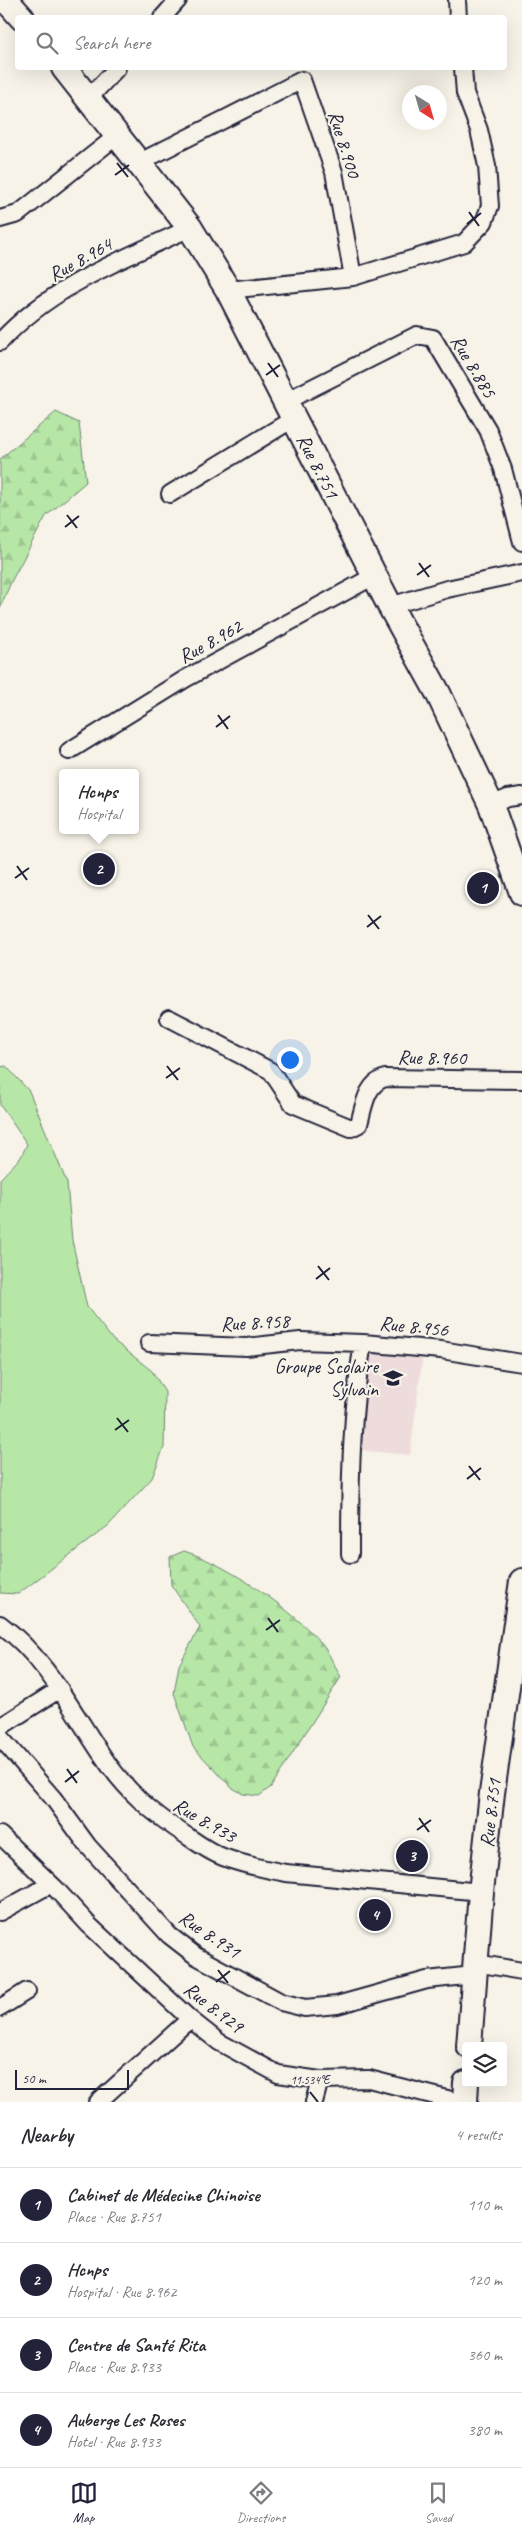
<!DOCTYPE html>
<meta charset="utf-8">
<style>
body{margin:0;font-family:Caveat,sans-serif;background:#f2f2f3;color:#2b2b33}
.controls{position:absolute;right:15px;bottom:15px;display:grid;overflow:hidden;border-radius:5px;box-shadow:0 5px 20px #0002}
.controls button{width:45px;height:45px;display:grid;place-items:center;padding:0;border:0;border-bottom:1px solid #e1e1e2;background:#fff;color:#2b2b33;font:25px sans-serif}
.compass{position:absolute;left:402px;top:85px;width:45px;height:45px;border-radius:50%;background:#fff;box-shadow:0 5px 20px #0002;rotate:143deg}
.scale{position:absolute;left:15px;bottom:12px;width:114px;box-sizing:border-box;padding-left:5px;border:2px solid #22223b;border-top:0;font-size:14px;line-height:18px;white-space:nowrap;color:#22223b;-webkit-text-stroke:4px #f7f3e8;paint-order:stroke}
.you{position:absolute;left:289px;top:1059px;width:18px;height:18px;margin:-12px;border:4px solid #fff;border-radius:50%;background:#1a73e8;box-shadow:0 0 0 8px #1a73e833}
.badge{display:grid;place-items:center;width:32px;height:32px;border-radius:50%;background:#22223b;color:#fff;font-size:16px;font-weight:700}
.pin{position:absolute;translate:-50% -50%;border:2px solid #fff;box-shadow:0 1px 5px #0006}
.popup{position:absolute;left:59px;top:769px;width:80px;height:65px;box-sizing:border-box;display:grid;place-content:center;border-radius:5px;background:#fff;filter:drop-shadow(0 1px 4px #0005);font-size:16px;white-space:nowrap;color:#7c7c81}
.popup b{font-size:19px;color:#2b2b33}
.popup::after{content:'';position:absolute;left:50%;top:100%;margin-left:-10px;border:10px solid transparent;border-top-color:#fff}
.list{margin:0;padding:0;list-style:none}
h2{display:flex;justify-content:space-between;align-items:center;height:65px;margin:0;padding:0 20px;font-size:21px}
h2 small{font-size:16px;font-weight:400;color:#7c7c81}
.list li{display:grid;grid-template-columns:32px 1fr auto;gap:15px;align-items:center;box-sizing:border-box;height:75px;padding:0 20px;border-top:1px solid #e1e1e2}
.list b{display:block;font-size:19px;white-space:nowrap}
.list p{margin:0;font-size:16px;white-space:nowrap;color:#7c7c81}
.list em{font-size:16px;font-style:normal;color:#7c7c81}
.icon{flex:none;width:28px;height:28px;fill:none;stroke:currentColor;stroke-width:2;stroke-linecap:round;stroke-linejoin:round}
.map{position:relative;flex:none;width:522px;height:2102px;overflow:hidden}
.search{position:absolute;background:#fff;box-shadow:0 5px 20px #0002;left:15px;right:15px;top:15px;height:55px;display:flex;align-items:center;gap:12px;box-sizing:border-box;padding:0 18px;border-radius:5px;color:#7c7c81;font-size:19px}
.sheet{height:365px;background:#fff}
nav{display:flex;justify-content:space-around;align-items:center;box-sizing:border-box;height:70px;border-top:1px solid #e1e1e2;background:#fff;font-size:14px;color:#7c7c81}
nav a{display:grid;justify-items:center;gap:2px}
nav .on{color:#22223b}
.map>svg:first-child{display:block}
.built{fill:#eedcdc}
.grass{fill:#b7e7a7;stroke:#6c8471}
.forest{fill:url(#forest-firs);stroke:#6c8471}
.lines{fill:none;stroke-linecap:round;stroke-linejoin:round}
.minor-casing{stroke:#22223b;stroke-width:20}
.secondary-casing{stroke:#22223b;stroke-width:28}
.minor{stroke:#f7f3e8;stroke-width:16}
.secondary{stroke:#f7f3e8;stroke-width:24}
.ticks{fill:none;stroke:#22223b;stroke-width:2}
.labels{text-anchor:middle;stroke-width:4.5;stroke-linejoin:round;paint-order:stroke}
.street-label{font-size:20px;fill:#22223b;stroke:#f7f3e8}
.poi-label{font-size:20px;fill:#22223b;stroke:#f7f3e8;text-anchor:end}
.ticks-label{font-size:12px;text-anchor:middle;fill:#22223b;stroke:#f7f3e8;stroke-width:4.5;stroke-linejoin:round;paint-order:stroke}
</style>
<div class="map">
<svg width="522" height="2102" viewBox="0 0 522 2102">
<defs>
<pattern id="forest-firs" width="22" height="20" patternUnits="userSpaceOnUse" patternTransform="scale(1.25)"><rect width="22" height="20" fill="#b7e7a7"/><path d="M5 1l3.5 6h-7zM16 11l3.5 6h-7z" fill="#9dc691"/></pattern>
</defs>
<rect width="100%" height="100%" fill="#f7f3e8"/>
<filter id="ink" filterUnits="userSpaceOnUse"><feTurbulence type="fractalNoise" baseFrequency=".02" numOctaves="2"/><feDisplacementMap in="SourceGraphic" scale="10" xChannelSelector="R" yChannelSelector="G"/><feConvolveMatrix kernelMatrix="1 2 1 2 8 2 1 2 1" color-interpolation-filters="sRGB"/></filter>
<g filter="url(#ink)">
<path class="built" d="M374 1349 423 1353 410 1455 357 1450 370 1352Z"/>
<path class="grass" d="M6 1066 29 1091 67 1183 72 1240 87 1307 113 1340 152 1371 165 1392 164 1447 152 1478 108 1526 18 1594 0 1593V1179L21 1157 27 1144 0 1105V1067Z"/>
<path class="forest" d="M56 412 79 423 86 482 46 516 11 582 0 608V459Z
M184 1551C227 1564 296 1611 324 1647 331 1656 335 1668 341 1677L271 1787 259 1796 243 1794 231 1787 193 1747 174 1693 179 1665 200 1627 171 1585 170 1557Z"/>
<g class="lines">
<defs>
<path id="minor" d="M457 0 458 18
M162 18 178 0
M89 98 117 68
M140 162 302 80 334 172 353 277 228 290
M0 219 18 214 118 135
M353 277 464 243 484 222 490 206 487 166 479 130 465 93 463 68
M0 342C51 286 123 259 190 228
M284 402 417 335 433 338 488 430 503 469 522 542
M170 494 293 419
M390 606 447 589 522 573
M69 751 185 679 374 576
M491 805 508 798 522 796
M169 1018 271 1071 293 1104 351 1128 359 1124C364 1106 366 1084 385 1078L522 1080
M149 1343 246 1347 300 1341 363 1343
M350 1554C350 1483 351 1413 363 1343L441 1350 522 1363
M0 1624C44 1656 70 1707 100 1752 125 1791 152 1813 190 1838 200 1845 212 1853 223 1857 244 1865 264 1869 286 1873L481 1892
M0 1727 60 1689
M0 1737 53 1798 88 1846 169 1935 196 1956 281 2002 305 2008 337 2005 427 1980 474 1975
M0 1835 55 1888 89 1925 190 2019 219 2042 278 2074 320 2080 369 2079 459 2102
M0 1912 51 1884
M476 1963 522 1971
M0 2008 27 1991
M98 2102 190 2019
M314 2102 320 2080"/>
<g id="secondary">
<path d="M6 0 22 18"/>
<path id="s1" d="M64 68 190 228 228 290 390 606 438 693 491 805 522 893"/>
<path id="s2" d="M469 2046 481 1892 492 1793 522 1581"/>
<path d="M465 2102 466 2083"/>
</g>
</defs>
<use href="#minor" class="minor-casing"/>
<use href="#secondary" class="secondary-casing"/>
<use href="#minor" class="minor"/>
<use href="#secondary" class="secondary"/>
</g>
</g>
<path class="ticks" d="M117 163 128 177M115 175 129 165M469 212 479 226M467 224 481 213M268 363 278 377M266 375 280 365M67 515 77 528M65 527 79 516M419 563 429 577M417 575 431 565M218 715 228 729M216 727 230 716M17 866 27 880M15 878 29 868M368 915 379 929M367 927 381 916M167 1066 178 1080M166 1078 180 1068M318 1266 329 1280M316 1279 330 1268M117 1418 128 1432M115 1430 129 1420M469 1466 480 1480M467 1479 481 1468M268 1618 278 1632M266 1630 280 1620M67 1769 77 1783M65 1782 79 1771M419 1818 429 1832M417 1830 431 1820M218 1970 228 1983M216 1982 230 1971M310 2092 318 2102"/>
<defs>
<symbol id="school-bare" viewBox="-9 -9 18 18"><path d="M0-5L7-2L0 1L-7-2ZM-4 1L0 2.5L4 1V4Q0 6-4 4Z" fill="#22223b" stroke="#f7f3e8" stroke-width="2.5" paint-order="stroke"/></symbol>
</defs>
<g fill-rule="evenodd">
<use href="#school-bare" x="379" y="1364" width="28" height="28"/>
</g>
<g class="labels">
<g class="street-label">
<text transform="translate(345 144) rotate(73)" y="7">Rue 8.900</text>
<text transform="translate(80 259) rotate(-29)" y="7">Rue 8.964</text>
<text transform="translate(474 366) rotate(59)" y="7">Rue 8.885</text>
<text dy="7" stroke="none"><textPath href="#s1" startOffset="474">Rue 8.751</textPath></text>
<text transform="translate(210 641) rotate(-29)" y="7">Rue 8.962</text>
<text transform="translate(432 1057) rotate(1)" y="7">Rue 8.960</text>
<text transform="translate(255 1322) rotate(-3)" y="7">Rue 8.958</text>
<text transform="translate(414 1326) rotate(6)" y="7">Rue 8.956</text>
<text dy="7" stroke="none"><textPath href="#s2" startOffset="234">Rue 8.751</textPath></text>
<text transform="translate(205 1820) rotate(30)" y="7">Rue 8.933</text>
<text transform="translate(210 1934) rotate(34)" y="7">Rue 8.931</text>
<text transform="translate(214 2007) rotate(38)" y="7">Rue 8.929</text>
</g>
<g class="poi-label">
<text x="378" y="1373">Groupe Scolaire<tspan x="378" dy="23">Sylvain</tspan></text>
</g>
</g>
<g class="ticks-label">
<text x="310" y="2084">11.534°E</text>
</g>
</svg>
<div class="controls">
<button><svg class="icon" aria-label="layers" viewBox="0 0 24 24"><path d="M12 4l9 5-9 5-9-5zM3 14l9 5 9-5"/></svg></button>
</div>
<svg class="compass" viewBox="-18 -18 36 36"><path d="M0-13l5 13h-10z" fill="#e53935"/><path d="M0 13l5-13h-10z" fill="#7c7c81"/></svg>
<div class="scale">50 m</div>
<div class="you"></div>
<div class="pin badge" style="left:483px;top:888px">1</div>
<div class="pin badge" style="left:99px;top:869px">2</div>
<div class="popup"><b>Hcnps</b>Hospital</div>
<div class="pin badge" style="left:412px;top:1856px">3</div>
<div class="pin badge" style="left:375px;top:1915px">4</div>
<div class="search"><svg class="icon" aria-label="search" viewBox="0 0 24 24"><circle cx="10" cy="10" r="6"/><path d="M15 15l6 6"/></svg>Search here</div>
</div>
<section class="sheet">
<h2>Nearby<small>4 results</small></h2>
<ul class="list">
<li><span class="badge">1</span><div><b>Cabinet de Médecine Chinoise</b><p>Place · Rue 8.751</p></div><em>110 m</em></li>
<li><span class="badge">2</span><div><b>Hcnps</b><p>Hospital · Rue 8.962</p></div><em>120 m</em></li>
<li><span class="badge">3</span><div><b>Centre de Santé Rita</b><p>Place · Rue 8.933</p></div><em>360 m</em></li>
<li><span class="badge">4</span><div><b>Auberge Les Roses</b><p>Hotel · Rue 8.933</p></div><em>380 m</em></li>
</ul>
</section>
<nav>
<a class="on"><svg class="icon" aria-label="map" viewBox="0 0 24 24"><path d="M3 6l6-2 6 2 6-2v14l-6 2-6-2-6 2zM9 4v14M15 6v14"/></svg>Map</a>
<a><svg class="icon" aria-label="directions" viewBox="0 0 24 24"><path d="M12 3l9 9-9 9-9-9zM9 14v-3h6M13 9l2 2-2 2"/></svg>Directions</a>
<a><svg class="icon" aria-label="saved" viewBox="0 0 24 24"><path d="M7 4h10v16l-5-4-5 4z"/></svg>Saved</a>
</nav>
